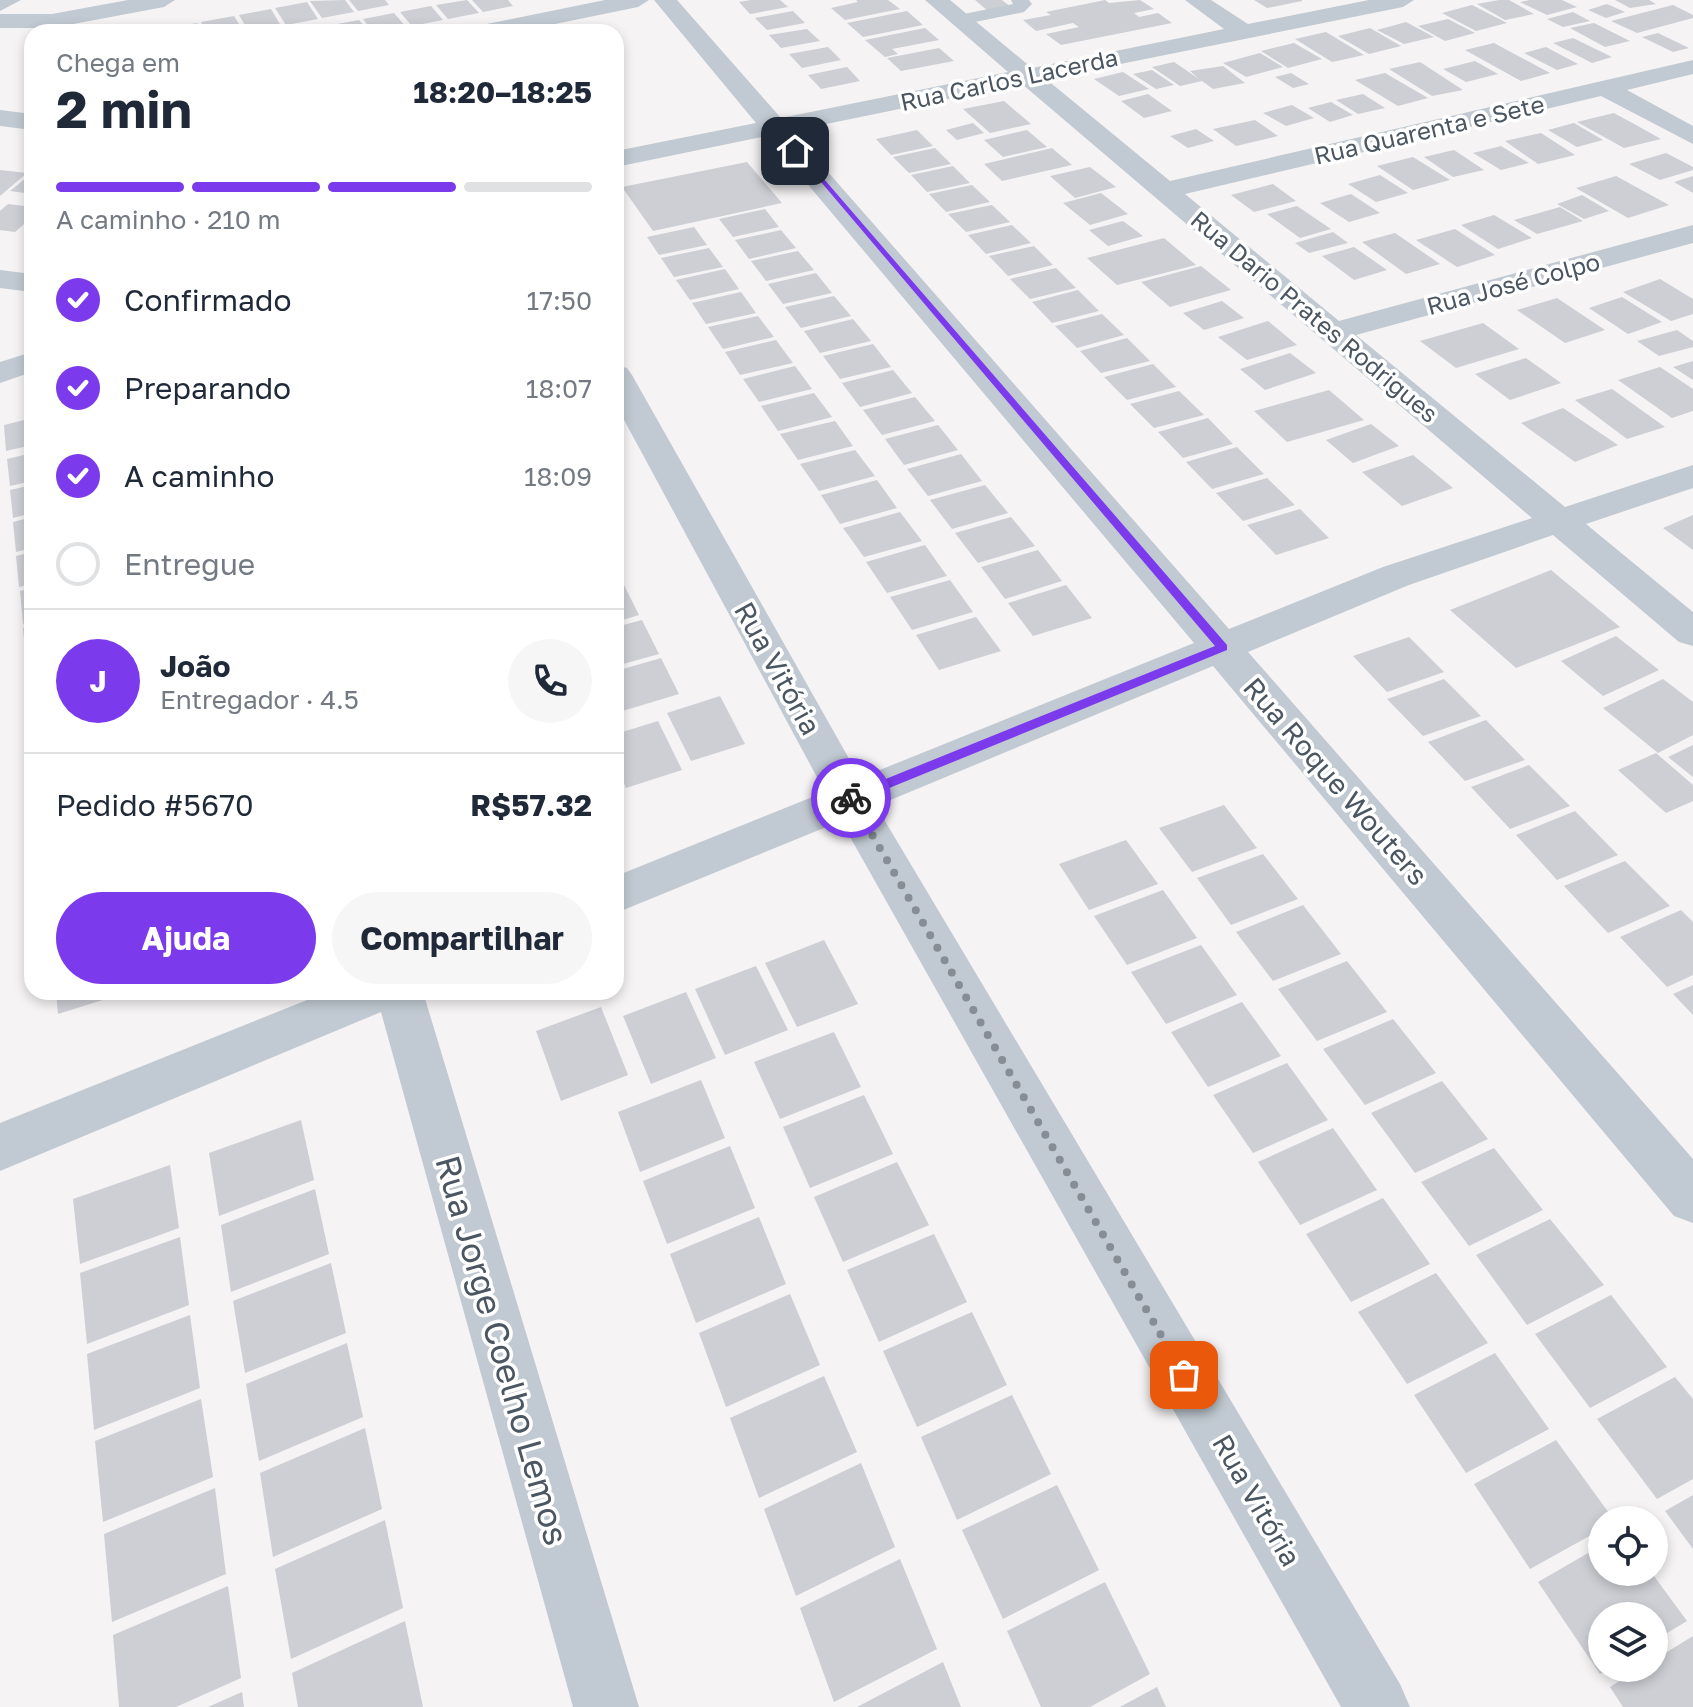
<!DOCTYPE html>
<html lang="pt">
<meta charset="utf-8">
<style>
:root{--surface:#fff;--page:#f6f6f7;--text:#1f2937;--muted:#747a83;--line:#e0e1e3;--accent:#7c3aed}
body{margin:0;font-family:"Golos Text",sans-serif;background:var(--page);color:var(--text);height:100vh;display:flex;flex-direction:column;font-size:30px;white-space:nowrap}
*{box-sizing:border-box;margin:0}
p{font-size:26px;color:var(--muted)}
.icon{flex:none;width:44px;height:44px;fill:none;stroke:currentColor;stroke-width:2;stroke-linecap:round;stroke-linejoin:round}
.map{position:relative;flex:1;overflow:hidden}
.drawer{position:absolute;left:24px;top:24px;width:600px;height:976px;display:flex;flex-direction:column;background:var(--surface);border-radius:24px;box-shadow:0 4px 12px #0003}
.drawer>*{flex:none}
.buttons{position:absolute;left:1588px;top:1506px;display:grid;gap:16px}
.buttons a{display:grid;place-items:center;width:80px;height:80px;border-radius:50%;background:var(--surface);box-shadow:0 4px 12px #0003;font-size:40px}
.pin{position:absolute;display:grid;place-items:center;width:68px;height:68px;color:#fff;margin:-34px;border-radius:16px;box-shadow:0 4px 12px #0006}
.courier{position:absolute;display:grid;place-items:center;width:80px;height:80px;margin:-40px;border:6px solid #7c3aed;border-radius:50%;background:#fff;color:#222;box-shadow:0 2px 10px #0007}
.head em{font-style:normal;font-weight:700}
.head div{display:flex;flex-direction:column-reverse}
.head{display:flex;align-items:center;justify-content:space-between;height:136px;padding:0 32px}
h1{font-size:52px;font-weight:700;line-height:60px}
.bar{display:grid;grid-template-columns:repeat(4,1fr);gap:12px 8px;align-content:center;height:96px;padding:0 32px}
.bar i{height:10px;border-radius:6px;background:var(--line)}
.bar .on{background:var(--accent)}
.bar p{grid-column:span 4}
.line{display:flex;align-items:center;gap:20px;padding:0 32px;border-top:2px solid var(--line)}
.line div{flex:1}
.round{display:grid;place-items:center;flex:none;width:84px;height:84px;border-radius:42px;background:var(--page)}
ol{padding:0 32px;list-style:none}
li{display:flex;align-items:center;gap:24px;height:88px}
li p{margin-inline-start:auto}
li .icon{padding:8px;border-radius:50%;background:var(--accent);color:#fff;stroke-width:4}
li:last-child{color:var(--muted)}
li i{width:44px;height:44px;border:4px solid var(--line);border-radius:50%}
.button{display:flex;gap:16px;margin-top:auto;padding:16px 32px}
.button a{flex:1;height:92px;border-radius:48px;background:var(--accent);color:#fff;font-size:32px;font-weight:700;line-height:92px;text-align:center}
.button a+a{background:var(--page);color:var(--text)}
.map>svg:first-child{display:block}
.building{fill:#cdcfd5}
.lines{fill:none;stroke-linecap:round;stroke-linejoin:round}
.service{fill:#c1cad2;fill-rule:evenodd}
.minor{fill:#c1cad2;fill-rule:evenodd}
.route{fill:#7c3aed}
.done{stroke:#868d94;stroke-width:8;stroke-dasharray:0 14.4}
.labels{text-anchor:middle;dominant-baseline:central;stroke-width:7;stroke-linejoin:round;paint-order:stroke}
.far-street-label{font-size:24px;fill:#4a5661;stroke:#fff}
.street-label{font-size:28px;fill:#4a5661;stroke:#fff}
.near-street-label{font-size:34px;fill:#4a5661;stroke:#fff}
</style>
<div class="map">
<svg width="1693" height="1707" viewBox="0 0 1693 1707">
<rect width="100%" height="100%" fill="#f5f3f3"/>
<g class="building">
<polygon points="345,0 354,12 322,18 310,1"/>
<polygon points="349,0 385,0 389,5 358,11"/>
<polygon points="467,0 479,13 448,19 436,5"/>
<polygon points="472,0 508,0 513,6 483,12"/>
<polygon points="751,0 780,0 788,7 750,14 739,2"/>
<polygon points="856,0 888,0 900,9 845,20 831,8 858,2"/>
<polygon points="975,0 1002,0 1011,7 988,11"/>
<polygon points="1105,0 1109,3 1140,0 1154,9 1134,13 1139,17 1158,13 1172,23 1061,45 1046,34 1079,27 1073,23 1036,31 1023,20 1051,15 1046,12"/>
<polygon points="1254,0 1302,0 1302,1 1267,8"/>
<polygon points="1499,0 1509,0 1534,14 1505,20 1477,4"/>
<polygon points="1530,0 1562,0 1577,7 1547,15 1520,2"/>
<polygon points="1615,0 1649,0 1656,4 1630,8"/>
<polygon points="307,2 318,19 286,25 275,8"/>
<polygon points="1607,4 1625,12 1606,18 1588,10"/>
<polygon points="1472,5 1507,23 1476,31 1442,13"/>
<polygon points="1673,5 1693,15 1693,18 1637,33 1611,21"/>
<polygon points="431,6 443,20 412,26 400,12"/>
<polygon points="271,9 281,26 249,32 239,15"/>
<polygon points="793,11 805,23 767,30 755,18"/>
<polygon points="907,11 923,25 863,37 847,23"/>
<polygon points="1573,12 1590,21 1563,27 1547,19"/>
<polygon points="394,13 406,27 373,32 363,19"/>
<polygon points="234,16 244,32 207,32 201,22"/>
<polygon points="1448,19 1475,33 1445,41 1418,26"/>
<polygon points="359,20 369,32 332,32 327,26"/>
<polygon points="1406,22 1434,37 1404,44 1377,30"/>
<polygon points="197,23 202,32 165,32 164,29"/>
<polygon points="1594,23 1630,41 1605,47 1570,28"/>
<polygon points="925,28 939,40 892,49 898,54 885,57 865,40"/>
<polygon points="1370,28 1401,46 1369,54 1338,36"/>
<polygon points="807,29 820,41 781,48 769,35"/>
<polygon points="1326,32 1364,55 1332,62 1295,39"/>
<polygon points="1658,33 1689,48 1673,52 1642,37"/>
<polygon points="1573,38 1612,57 1592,63 1553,43"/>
<polygon points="1294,43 1322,59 1288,68 1261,51"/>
<polygon points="1494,43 1550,73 1521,81 1465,50"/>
<polygon points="828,47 841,60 802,68 789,54"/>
<polygon points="1546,47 1578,64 1557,70 1524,53"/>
<polygon points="939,48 954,61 901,71 887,58"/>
<polygon points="1260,53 1283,67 1246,77 1223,63"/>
<polygon points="1475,61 1498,74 1466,82 1443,69"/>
<polygon points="1174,62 1199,79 1190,71 1223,66 1245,83 1213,89 1202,81 1180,86 1152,67"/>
<polygon points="1420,62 1463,90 1432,96 1389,69"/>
<polygon points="847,67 860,81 821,89 808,75"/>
<polygon points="1152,70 1174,85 1156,89 1133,74"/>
<polygon points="1123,72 1149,89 1119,96 1094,79"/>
<polygon points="1291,73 1309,84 1293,88 1275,77"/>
<polygon points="1385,73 1428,98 1398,106 1355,80"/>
<polygon points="1148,94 1172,111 1144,118 1121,101"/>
<polygon points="1363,94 1385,108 1358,114 1336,100"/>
<polygon points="1004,101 1031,124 990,133 963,109"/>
<polygon points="1331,102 1353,115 1330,122 1308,108"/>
<polygon points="1292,105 1314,118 1286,126 1263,113"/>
<polygon points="1614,113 1636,125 1661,139 1624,148 1577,122"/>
<polygon points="1255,120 1278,136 1236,146 1213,129"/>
<polygon points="973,123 984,133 957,140 946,130"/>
<polygon points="1574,123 1603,140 1577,147 1548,130"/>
<polygon points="1196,129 1214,141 1188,148 1170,136"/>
<polygon points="917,130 933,146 891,155 876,139"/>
<polygon points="1027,130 1047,147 1003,157 984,140"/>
<polygon points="1541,133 1575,155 1538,164 1505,141"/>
<polygon points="1501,146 1529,163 1501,170 1473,153"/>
<polygon points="935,148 951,164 909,173 893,157"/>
<polygon points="1052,148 1072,165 1002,181 984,164"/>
<polygon points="1454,150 1484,170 1453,177 1424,157"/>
<polygon points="1666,153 1693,167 1693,170 1660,180 1629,164"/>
<polygon points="1413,157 1450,180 1413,190 1377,166"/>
<polygon points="747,162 782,203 653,231 622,187"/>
<polygon points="953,166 970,183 927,192 911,175"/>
<polygon points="1090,167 1116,187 1075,198 1050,176"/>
<polygon points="0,170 27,173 0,196"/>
<polygon points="32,173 32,194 10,191"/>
<polygon points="1380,175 1408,193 1376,202 1348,184"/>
<polygon points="1616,176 1669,205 1628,218 1576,188"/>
<polygon points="1693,176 1693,193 1674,182"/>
<polygon points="1273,184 1296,201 1254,212 1231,195"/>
<polygon points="972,185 990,202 946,212 929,194"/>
<polygon points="1101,193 1128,214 1090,225 1063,203"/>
<polygon points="1351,194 1380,213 1349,222 1320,203"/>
<polygon points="1582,195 1609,211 1584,219 1557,204"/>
<polygon points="8,204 32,207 32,217 15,232 0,230 0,211"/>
<polygon points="992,205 1010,222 966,232 948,214"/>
<polygon points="1297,206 1331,229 1300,238 1267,214"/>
<polygon points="1560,207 1583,221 1537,234 1514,220"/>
<polygon points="765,209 779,227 733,237 719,219"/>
<polygon points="1494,215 1532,238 1498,249 1461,225"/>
<polygon points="1123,221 1143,236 1108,246 1089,230"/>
<polygon points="1012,225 1031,243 986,254 968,235"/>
<polygon points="694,227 707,245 659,255 647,237"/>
<polygon points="1455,229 1495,255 1457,267 1416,240"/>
<polygon points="781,230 796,248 749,259 735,240"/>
<polygon points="1333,232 1348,243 1309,253 1295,243"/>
<polygon points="1395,233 1440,264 1406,274 1362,242"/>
<polygon points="1164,238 1196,265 1117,285 1087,258"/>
<polygon points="1034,246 1053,265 1008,276 989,256"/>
<polygon points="1354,247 1387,270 1354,280 1322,256"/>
<polygon points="709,248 723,267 674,277 661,258"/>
<polygon points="798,251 814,270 766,281 751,261"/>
<polygon points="1201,266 1231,290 1170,307 1141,282"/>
<polygon points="1056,268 1076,288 1030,299 1010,279"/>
<polygon points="725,269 739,289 690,300 676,280"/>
<polygon points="816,273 832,293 783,304 768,284"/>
<polygon points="1660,279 1693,299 1693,314 1671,321 1623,292"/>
<polygon points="1078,290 1099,311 1052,323 1032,302"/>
<polygon points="741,292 756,313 706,324 692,303"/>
<polygon points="834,296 851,316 801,328 785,307"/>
<polygon points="1622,297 1662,322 1628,334 1589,308"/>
<polygon points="1557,298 1605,330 1565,343 1517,310"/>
<polygon points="1222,301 1244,318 1204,330 1183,313"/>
<polygon points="1102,314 1124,335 1077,348 1055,326"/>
<polygon points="758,316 774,337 723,349 708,327"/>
<polygon points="853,319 871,341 820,353 804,331"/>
<polygon points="1268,321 1297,345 1247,360 1218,337"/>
<polygon points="1483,323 1519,349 1456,368 1420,341"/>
<polygon points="1677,330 1693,341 1693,347 1659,356 1637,341"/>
<polygon points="1127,338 1150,361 1101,373 1080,351"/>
<polygon points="776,340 793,363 740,375 725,352"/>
<polygon points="873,344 891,367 840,379 823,356"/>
<polygon points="1290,353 1316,373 1265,390 1240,369"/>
<polygon points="1526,358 1561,383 1510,400 1475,374"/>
<polygon points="1693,361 1693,380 1673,367"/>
<polygon points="1153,364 1176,387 1127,400 1104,377"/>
<polygon points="795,366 812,389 759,402 743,379"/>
<polygon points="1660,367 1693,389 1693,411 1672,418 1618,380"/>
<polygon points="893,370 912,393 860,407 842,383"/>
<polygon points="1612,389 1665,427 1627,439 1575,400"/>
<polygon points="1329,390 1364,420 1287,442 1254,411"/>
<polygon points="1179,391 1204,415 1154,428 1130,404"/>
<polygon points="814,393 832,417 778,431 761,406"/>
<polygon points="915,397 935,421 882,435 863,410"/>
<polygon points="1563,408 1618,445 1575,462 1521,423"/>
<polygon points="32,418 32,445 6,451 4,425"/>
<polygon points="1208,418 1233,444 1183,458 1158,432"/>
<polygon points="835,421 853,446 798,460 780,434"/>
<polygon points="1371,424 1399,446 1353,463 1326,440"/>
<polygon points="938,425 958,450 904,465 885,439"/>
<polygon points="1237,447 1264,474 1212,489 1186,462"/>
<polygon points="855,450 875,476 819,491 800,464"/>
<polygon points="32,453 32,481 10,486 7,459"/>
<polygon points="961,454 982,481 928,496 907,469"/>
<polygon points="1413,455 1453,488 1402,506 1362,472"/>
<polygon points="1267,478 1295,505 1243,521 1216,493"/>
<polygon points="877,480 897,508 840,524 821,495"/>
<polygon points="32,485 32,513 13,518 10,490"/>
<polygon points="985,485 1008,513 952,529 930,500"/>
<polygon points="1300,509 1329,538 1276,555 1247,525"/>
<polygon points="900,512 922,541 864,557 843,528"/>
<polygon points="1693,515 1693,550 1663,528"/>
<polygon points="32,517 32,548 16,552 13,522"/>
<polygon points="1011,517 1035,546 978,563 955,533"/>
<polygon points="925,545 947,576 887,593 866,562"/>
<polygon points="1038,550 1062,581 1005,599 981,567"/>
<polygon points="32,552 32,584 19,587 16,556"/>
<polygon points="1551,570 1620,627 1516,668 1450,610"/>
<polygon points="950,580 973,612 912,630 890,597"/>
<polygon points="623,583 639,615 616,622 616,585"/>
<polygon points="1066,585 1092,618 1033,636 1008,603"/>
<polygon points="32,588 32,621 23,624 20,591"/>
<polygon points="976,617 1001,651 939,670 916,635"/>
<polygon points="642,620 659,654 616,666 616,627"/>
<polygon points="32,626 32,661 26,663 23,628"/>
<polygon points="1616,636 1659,670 1603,696 1561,661"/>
<polygon points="1409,637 1444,672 1387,692 1353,656"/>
<polygon points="661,658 679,694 616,713 616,671"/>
<polygon points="1444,679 1481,716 1423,736 1387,699"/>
<polygon points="1663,679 1693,702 1693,735 1658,753 1603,708"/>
<polygon points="720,696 745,744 691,761 667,713"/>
<polygon points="1486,720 1525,760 1465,781 1428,742"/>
<polygon points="658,721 682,770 626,788 616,765 616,734"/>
<polygon points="1693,745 1693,777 1668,757"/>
<polygon points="1656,753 1693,785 1693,801 1666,813 1618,770"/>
<polygon points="1529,765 1570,806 1510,829 1471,787"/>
<polygon points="1224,805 1257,848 1192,872 1159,828"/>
<polygon points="1575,811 1618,855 1557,880 1516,835"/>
<polygon points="1126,840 1158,884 1089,910 1059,864"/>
<polygon points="1263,854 1298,899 1231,925 1197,878"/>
<polygon points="1625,861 1670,906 1608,933 1564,886"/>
<polygon points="1163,890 1197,938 1127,965 1094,916"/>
<polygon points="1303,905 1341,954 1273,981 1236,932"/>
<polygon points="1681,910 1693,922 1693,975 1667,987 1620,937"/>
<polygon points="824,940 858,1004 797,1027 765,963"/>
<polygon points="1201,945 1237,995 1166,1024 1131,972"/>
<polygon points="1347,961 1387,1012 1317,1041 1278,989"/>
<polygon points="756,966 788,1030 725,1055 695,989"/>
<polygon points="1693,985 1693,1015 1673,994"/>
<polygon points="56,992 125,992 125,993 58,1014"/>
<polygon points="686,992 716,1058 651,1084 623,1016"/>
<polygon points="1242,1002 1281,1056 1208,1087 1171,1032"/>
<polygon points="601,1007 628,1075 561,1101 536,1031"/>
<polygon points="1393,1019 1436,1073 1365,1105 1323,1049"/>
<polygon points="834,1032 861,1087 780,1119 754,1062"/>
<polygon points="1287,1063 1328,1120 1253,1153 1213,1095"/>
<polygon points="701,1080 725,1138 640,1172 618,1112"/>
<polygon points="1442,1081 1488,1139 1415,1173 1371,1113"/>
<polygon points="864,1095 893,1154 810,1188 783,1127"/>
<polygon points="301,1120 314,1180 219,1216 209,1153"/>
<polygon points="1333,1128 1377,1190 1300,1225 1258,1162"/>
<polygon points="730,1146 755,1208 667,1244 643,1181"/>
<polygon points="1494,1148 1543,1210 1469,1246 1421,1182"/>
<polygon points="897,1162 929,1225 843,1262 814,1197"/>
<polygon points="170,1165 179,1228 80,1264 73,1199"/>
<polygon points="315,1189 329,1254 231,1292 221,1225"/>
<polygon points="1383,1198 1430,1264 1351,1302 1306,1234"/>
<polygon points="759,1217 786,1284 696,1323 670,1254"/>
<polygon points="1550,1219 1604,1285 1527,1325 1476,1255"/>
<polygon points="934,1234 967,1302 879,1342 847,1270"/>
<polygon points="180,1237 189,1305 87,1344 80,1273"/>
<polygon points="331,1263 346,1333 245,1373 233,1301"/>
<polygon points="1436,1273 1488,1343 1407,1384 1358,1312"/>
<polygon points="790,1294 820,1365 726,1407 699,1333"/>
<polygon points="1611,1295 1667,1367 1590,1408 1535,1334"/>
<polygon points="972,1312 1007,1385 917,1427 883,1351"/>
<polygon points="190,1315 200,1388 94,1430 87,1354"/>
<polygon points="347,1343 363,1417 259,1461 246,1384"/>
<polygon points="1495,1353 1549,1429 1466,1473 1414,1395"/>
<polygon points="824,1376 857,1452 759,1498 730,1418"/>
<polygon points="1675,1377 1693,1399 1693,1479 1657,1499 1597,1419"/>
<polygon points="1012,1395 1051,1474 957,1520 921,1437"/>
<polygon points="201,1399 213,1477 103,1522 95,1441"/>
<polygon points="365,1428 382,1509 273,1557 260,1473"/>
<polygon points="1556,1440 1614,1520 1602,1520 1602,1529 1530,1569 1474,1484"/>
<polygon points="861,1463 895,1547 796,1596 764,1509"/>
<polygon points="1057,1485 1099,1570 1003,1619 962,1530"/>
<polygon points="215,1488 226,1574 112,1622 104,1534"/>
<polygon points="1693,1495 1693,1549 1665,1511"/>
<polygon points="385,1520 403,1608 291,1659 275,1569"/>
<polygon points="1602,1545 1602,1572 1651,1572 1687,1621 1654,1641 1654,1616 1602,1616 1602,1668 1610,1668 1600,1674 1538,1582"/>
<polygon points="900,1559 937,1649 834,1702 800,1608"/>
<polygon points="1105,1582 1150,1674 1090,1707 1041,1707 1007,1631"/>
<polygon points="228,1586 241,1678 176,1707 119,1707 113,1635"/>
<polygon points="405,1621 423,1707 298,1707 292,1673"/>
<polygon points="1693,1636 1693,1707 1623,1707 1610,1687 1640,1668 1654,1668 1654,1660"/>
<polygon points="943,1662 961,1707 857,1707"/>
<polygon points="1157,1687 1166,1707 1120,1707"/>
<polygon points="242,1692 244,1707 208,1707"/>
</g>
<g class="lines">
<g class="service">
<polygon points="0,0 21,0 0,11"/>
<polygon points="1011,0 1029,0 1032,4 1024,12 960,25 952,20 954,16 1013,4"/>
</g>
<g class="minor">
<polygon points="128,0 175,0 164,7 52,28 0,28 0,14 52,14"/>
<polygon points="605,0 649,0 638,7 516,32 470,32 474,27 482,25"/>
<path d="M654,0H677L781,118L1008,72L925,0H950L1032,68L1224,29L1185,0H1211L1248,24L1369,0H1414L1403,7L1046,79L1170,181L1693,60V74L1627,90L1693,126V144L1601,96L1185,194L1339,321L1693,225V243L1356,335L1565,507L1693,465V488L1586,524L1693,612V646L1679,642L1553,535L1409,585L1248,652L1693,1159V1223L1674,1216L1213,666L876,806L1400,1684L1410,1707H1341L841,821L616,913V876L825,792L616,405V365L627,368L632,375L860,778L1194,643L767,136L616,167V151L756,123ZM1022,84L1532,518L1383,567L1229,629L792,131Z"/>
<polygon points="0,110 32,114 32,130 0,126"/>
<polygon points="0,270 32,274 32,292 0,288"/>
<polygon points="32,352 32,372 0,383 0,362"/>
<polygon points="327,992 423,992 639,1707 573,1707 381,1012 0,1171 0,1123"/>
</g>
</g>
<polygon class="route" points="793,149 798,149 1227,645 1227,650 855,802 846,802 846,795 1215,646"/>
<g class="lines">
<polyline class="done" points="851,798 1184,1375"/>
</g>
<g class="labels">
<g class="far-street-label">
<text transform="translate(1009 79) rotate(-12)">Rua Carlos Lacerda</text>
<text transform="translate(1429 129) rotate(-13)">Rua Quarenta e Sete</text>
<text transform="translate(1513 283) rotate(-15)">Rua José Colpo</text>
<text transform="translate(1315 316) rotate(40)">Rua Dario Prates Rodrigues</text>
</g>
<g class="street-label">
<text transform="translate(778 668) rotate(61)">Rua Vitória</text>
<text transform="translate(1336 781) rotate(49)">Rua Roque Wouters</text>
<text transform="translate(1257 1500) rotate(60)">Rua Vitória</text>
</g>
<g class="near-street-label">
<text transform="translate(503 1350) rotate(74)">Rua Jorge Coelho Lemos</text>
</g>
</g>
</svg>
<div class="buttons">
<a><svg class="icon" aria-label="locate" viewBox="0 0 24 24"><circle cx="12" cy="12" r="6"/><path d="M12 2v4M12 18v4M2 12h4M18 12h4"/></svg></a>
<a><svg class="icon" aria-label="layers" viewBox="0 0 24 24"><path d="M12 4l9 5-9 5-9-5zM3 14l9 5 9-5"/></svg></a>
</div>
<div class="pin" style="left:1184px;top:1375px;background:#ea580c"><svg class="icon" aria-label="bag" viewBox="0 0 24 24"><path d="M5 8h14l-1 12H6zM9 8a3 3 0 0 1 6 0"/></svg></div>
<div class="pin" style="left:795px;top:151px;background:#1f2937"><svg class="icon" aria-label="home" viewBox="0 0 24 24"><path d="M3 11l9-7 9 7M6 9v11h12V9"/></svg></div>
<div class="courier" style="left:851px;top:798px"><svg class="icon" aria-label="bike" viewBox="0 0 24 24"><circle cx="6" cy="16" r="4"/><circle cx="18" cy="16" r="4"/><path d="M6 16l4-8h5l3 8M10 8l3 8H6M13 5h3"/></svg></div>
<section class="drawer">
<div class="head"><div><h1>2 min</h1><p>Chega em</p></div><em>18:20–18:25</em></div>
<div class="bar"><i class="on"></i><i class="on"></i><i class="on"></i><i></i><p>A caminho · 210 m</p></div>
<ol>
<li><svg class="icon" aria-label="check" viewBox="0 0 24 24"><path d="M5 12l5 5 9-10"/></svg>Confirmado<p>17:50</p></li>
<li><svg class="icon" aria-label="check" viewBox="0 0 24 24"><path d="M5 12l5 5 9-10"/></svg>Preparando<p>18:07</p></li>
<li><svg class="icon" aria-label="check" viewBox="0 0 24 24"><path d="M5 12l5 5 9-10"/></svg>A caminho<p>18:09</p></li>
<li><i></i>Entregue</li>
</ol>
<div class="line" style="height:144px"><b class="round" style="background:var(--accent);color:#fff">J</b><div><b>João</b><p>Entregador · 4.5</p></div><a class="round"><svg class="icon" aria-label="phone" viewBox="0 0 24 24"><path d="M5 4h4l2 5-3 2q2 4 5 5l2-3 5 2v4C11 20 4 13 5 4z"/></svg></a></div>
<div class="line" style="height:104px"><div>Pedido #5670</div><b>R$57.32</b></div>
<div class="button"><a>Ajuda</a><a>Compartilhar</a></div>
</section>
</div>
